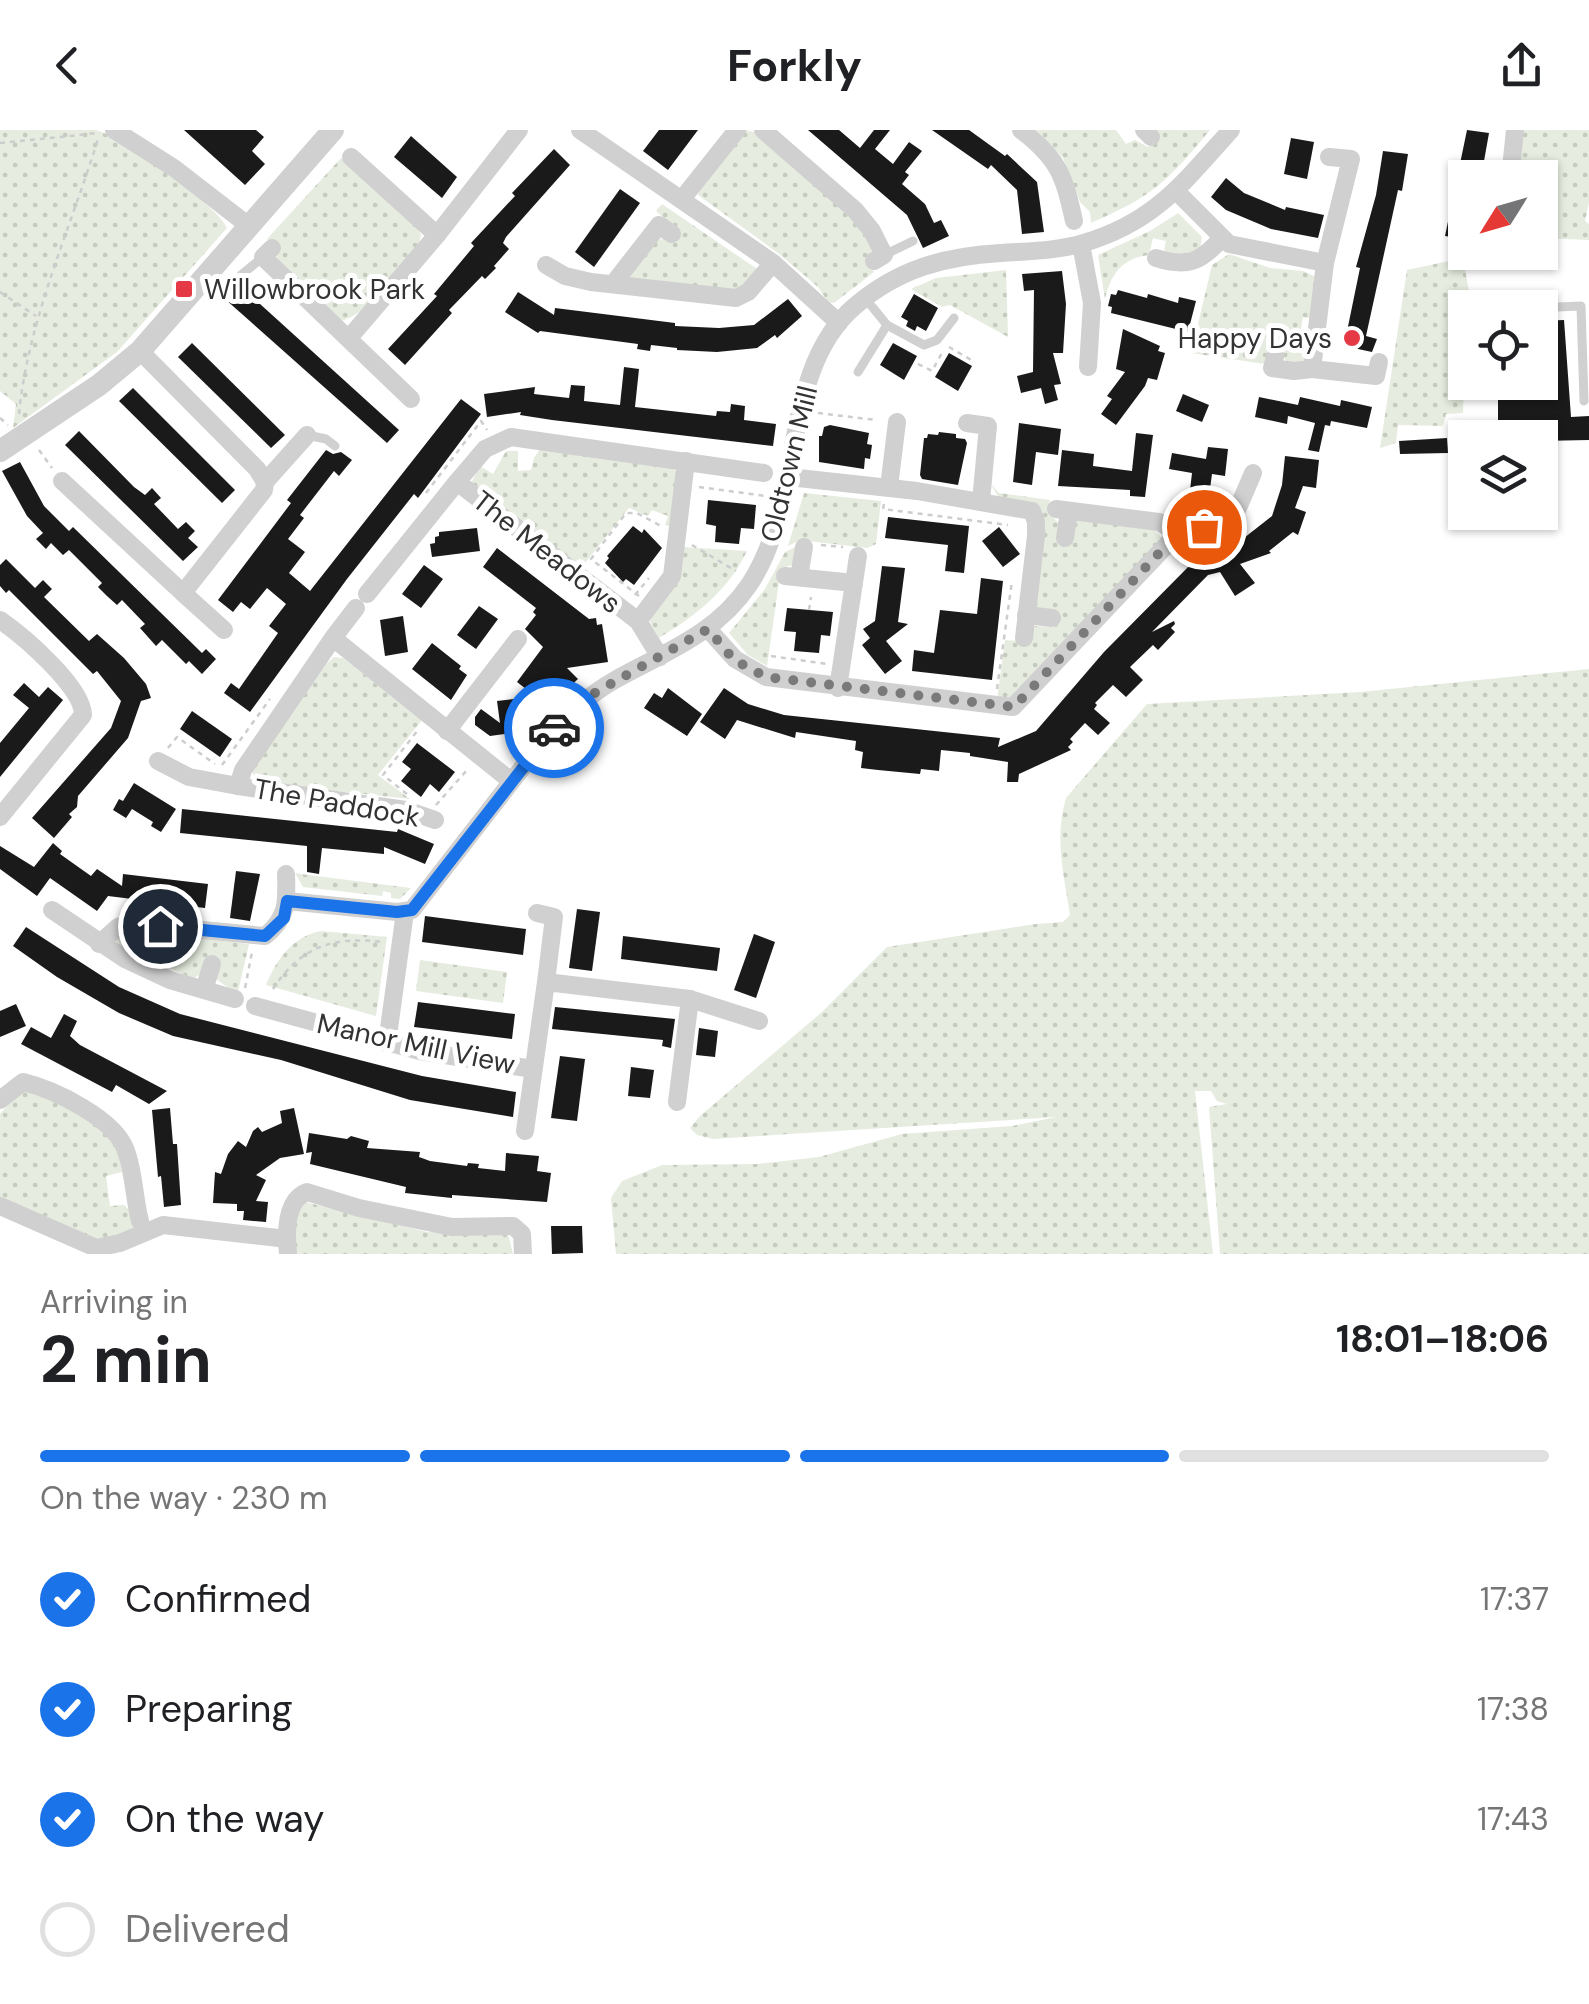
<!DOCTYPE html>
<meta charset="utf-8">
<style>
:root{--surface:#fff;--page:#f6f6f6;--text:#202124;--muted:#757577;--line:#e0e0e0;--accent:#1a73e8}
body{margin:0;font-family:"DM Sans",sans-serif;background:var(--page);color:var(--text);height:100vh;display:flex;flex-direction:column;font-size:38px;white-space:nowrap}
*{box-sizing:border-box;margin:0}
p{font-size:32px;color:var(--muted)}
.icon{flex:none;width:55px;height:55px;fill:none;stroke:currentColor;stroke-width:2;stroke-linecap:round;stroke-linejoin:round}
.map{position:relative;height:1124px;overflow:hidden}
.details{display:flex;flex-direction:column;background:var(--surface);flex:1}
.details>*{flex:none}
.needle{width:65px;rotate:233deg}
.controls{position:absolute;left:1448px;top:30px;display:grid;gap:20px}
.controls a{display:grid;place-items:center;width:110px;height:110px;border-radius:0px;background:var(--surface);box-shadow:0 2px 8px #0004;font-size:50px}
.pin{position:absolute;display:grid;place-items:center;width:85px;height:85px;color:#fff;margin:-42px;border:5px solid #fff;border-radius:50%;box-shadow:0 2px 10px #0007}
.courier{position:absolute;display:grid;place-items:center;width:100px;height:100px;margin:-50px;border:8px solid #1a73e8;border-radius:50%;background:#fff;color:#222;box-shadow:0 2px 12px #0007}
.headline em{font-style:normal;font-weight:700}
.headline div{display:flex;flex-direction:column-reverse}
.headline{display:flex;align-items:center;justify-content:space-between;height:170px;padding:0 40px}
h1{font-size:65px;font-weight:700;line-height:75px}
.bar{display:grid;grid-template-columns:repeat(4,1fr);gap:15px 10px;align-content:center;height:120px;padding:0 40px}
.bar i{height:12px;border-radius:8px;background:var(--line)}
.bar .active{background:var(--accent)}
.bar p{grid-column:span 4}
ol{padding:0 40px;list-style:none}
li{display:flex;align-items:center;gap:30px;height:110px}
li p{margin-inline-start:auto}
li .icon{padding:10px;border-radius:50%;background:var(--accent);color:#fff;stroke-width:4}
li:last-child{color:var(--muted)}
li i{width:55px;height:55px;border:5px solid var(--line);border-radius:50%}
header{display:flex;justify-content:space-between;align-items:center;height:130px;padding:0 40px;background:var(--surface);font-size:45px;font-weight:700}
.map>svg:first-child{display:block}
.green{fill:url(#green-dots)}
.building{fill:#1a1a1a}
.lines{fill:none;stroke-linecap:round;stroke-linejoin:round}
.path{stroke:#cdcdcd;stroke-width:2.5;stroke-dasharray:5 5;stroke-linecap:butt}
.service{stroke:#d0d0d0;stroke-width:9}
.minor{stroke:#d0d0d0;stroke-width:18}
.tertiary{stroke:#d0d0d0;stroke-width:22}
.done{stroke:#7a7a7a;stroke-width:10;stroke-dasharray:0 18}
.route{stroke:#1a73e8;stroke-width:12}
.poi-dot{fill:#e63946;stroke:#fff;stroke-width:4}
.labels{text-anchor:middle;dominant-baseline:central;stroke-width:10;stroke-linejoin:round;paint-order:stroke}
.poi-label{font-size:28px;fill:#333;stroke:#fff;text-anchor:start}
.street-label{font-size:28px;fill:#333;stroke:#fff}
</style>
<header><svg class="icon" aria-label="back" viewBox="0 0 24 24"><path d="M15 5l-7 7 7 7"/></svg>Forkly<svg class="icon" aria-label="share" viewBox="0 0 24 24"><path d="M12 15V3M7 8l5-5 5 5M5 13v7h14v-7"/></svg></header>
<div class="map">
<svg width="1589" height="1124" viewBox="0 0 1589 1124">
<defs>
<pattern id="green-dots" width="8" height="8" patternUnits="userSpaceOnUse" patternTransform="scale(2.5)"><rect width="8" height="8" fill="#e6ecdf"/><path d="M2 2h.1M6 6h.1" fill="none" stroke="#c6cbc0" stroke-width="1.8" stroke-linecap="round"/></pattern>
</defs>
<rect width="100%" height="100%" fill="#fff"/>
<g class="green">
<path d="M0,0C31,0 65,0 95,0C119,4 219,77 227,98L117,222L13,298L16,274L0,261Z"/>
<polygon points="746,0 757,3 846,80 874,118 866,129 874,142 834,173 828,172 818,157 778,123 698,65 700,58"/>
<path d="M1036,0H1116L1126,14L1135,10L1148,17L1157,9L1152,0H1210C1167,52 1153,66 1091,93L1090,82L1080,72L1063,28Z"/>
<polygon points="1521,0 1589,0 1589,72 1585,91 1589,94 1589,110 1540,108 1540,48 1515,48"/>
<path d="M341,28L416,95L421,105L419,115C401,136 367,187 340,191L277,128L278,119L267,109Z"/>
<polygon points="662,74 757,139 751,152 731,162 632,151 629,147 653,113 663,108 670,112 678,101 656,81"/>
<path d="M1178,83L1202,107L1200,119L1182,128L1164,121L1166,111L1153,108L1149,125C1122,128 1111,144 1105,169L1098,125L1150,101Z"/>
<polygon points="1229,124 1270,138 1303,141 1314,146 1318,159 1313,189 1303,187 1298,214 1308,217 1304,233 1289,235 1280,222 1269,221 1265,234 1191,223 1212,135"/>
<polygon points="1463,128 1470,167 1452,165 1449,180 1461,192 1465,219 1463,283 1446,284 1443,296 1398,295 1396,313 1380,318 1407,140"/>
<polygon points="1006,140 1008,207 950,175 942,177 911,159 936,148"/>
<polygon points="540,319 673,338 677,343 672,397 665,395 668,386 652,380 648,386 629,378 581,438 471,353 480,336 493,344 506,321 518,321 518,341 531,340 534,328"/>
<polygon points="990,353 999,363 1050,370 1048,383 1059,393 1057,410 1073,412 1076,387 1154,400 1162,408 1014,568 997,570 1005,510 1031,512 1035,496 1055,497 1057,483 1040,480 1036,476 1041,384 999,368"/>
<polygon points="804,363 881,371 876,414 867,418 800,410 788,416"/>
<polygon points="800,415 793,435 781,438 767,536 748,525 729,503 765,459 785,422"/>
<path d="M683,417L747,421C728,461 695,486 659,508L650,492L651,486L677,454Z"/>
<polygon points="334,527 343,528 422,590 378,645 410,669 262,653 254,648 252,640 326,534"/>
<path d="M1589,539V1124H1220L1209,977L1227,974L1217,971L1211,961H1195L1213,1124H616L611,1068L622,1051L662,1035L757,1034L819,1027L902,1004L1012,996L1056,987L713,1009L697,1005L690,998L700,986L822,882L887,817L1036,794L1063,792L1070,785C1064,745 1054,708 1066,668L1147,574L1360,562Z"/>
<polygon points="295,743 308,745 411,758 400,769 391,768 391,763 383,761 382,766 303,757"/>
<path d="M125,799L249,814L238,862C223,857 217,847 204,842L194,848L187,846L123,818L114,809Z"/>
<path d="M321,801L387,807L376,886L266,855C276,830 293,806 321,801Z"/>
<polygon points="420,830 507,842 503,873 416,861"/>
<path d="M30,960C52,965 99,992 112,1011C119,1019 120,1031 122,1042L106,1046L110,1076L124,1075L133,1083L138,1098L100,1112L0,1069V984L16,965Z"/>
<polygon points="305,1072 427,1102 504,1103 509,1107 513,1124 293,1124 295,1088"/>
</g>
<g class="building">
<polygon points="184,0 256,0 264,7 252,21 265,34 245,55"/>
<polygon points="659,0 698,0 668,40 643,21"/>
<polygon points="808,0 839,0 860,18 874,0 890,0 875,19 893,34 909,12 922,21 905,42 909,45 902,54 925,74 934,93 941,90 949,106 923,118 907,85"/>
<polygon points="932,0 969,0 1005,26 1007,24 1037,52 1044,102 1022,104 1017,60 991,35 988,39"/>
<polygon points="1467,0 1489,3 1481,48 1465,48 1465,109 1445,106"/>
<polygon points="411,6 457,47 442,68 394,27"/>
<polygon points="1291,8 1314,12 1307,49 1284,44"/>
<polygon points="554,19 570,35 506,107 503,113 509,119 494,136 496,138 485,149 482,146 449,180 452,183 405,235 388,219 437,166 434,164 474,116 471,113 515,66 512,63"/>
<polygon points="1383,21 1408,24 1402,61 1398,60 1366,206 1377,209 1372,222 1344,216 1360,138 1356,137 1376,65"/>
<polygon points="1226,48 1244,63 1285,80 1286,77 1324,85 1318,108 1271,99 1226,80 1211,67"/>
<polygon points="620,59 640,73 594,137 575,122"/>
<polygon points="1062,141 1066,174 1063,223 1053,223 1061,254 1054,255 1058,270 1045,274 1041,258 1021,263 1017,246 1033,242 1034,160 1024,161 1022,144"/>
<polygon points="238,154 399,300 387,313 225,169"/>
<polygon points="1118,160 1147,168 1148,164 1178,173 1179,167 1196,171 1188,202 1111,183 1112,177 1108,176 1111,164 1116,165"/>
<polygon points="518,162 554,185 555,178 675,193 675,196 719,198 754,195 788,169 802,186 777,208 775,205 757,218 717,222 677,220 677,218 651,215 650,221 637,219 638,214 540,201 538,203 505,182"/>
<polygon points="914,164 938,178 926,201 917,196 915,201 906,196 908,191 901,187"/>
<polygon points="1564,190 1571,287 1589,286 1589,310 1540,311 1540,308 1498,308 1498,252 1540,252 1540,191"/>
<polygon points="1123,199 1160,216 1158,221 1165,223 1157,250 1148,248 1145,256 1116,295 1101,284 1112,269 1107,266 1125,242 1116,239"/>
<polygon points="192,213 285,305 271,318 178,227"/>
<polygon points="893,213 917,226 904,250 880,235"/>
<polygon points="949,223 972,236 958,261 935,247"/>
<polygon points="624,237 639,239 635,277 716,286 717,281 730,282 731,274 745,276 744,290 776,294 773,316 552,290 520,285 521,282 487,287 484,264 535,257 534,264 569,268 571,255 585,256 584,271 620,275"/>
<polygon points="133,258 235,360 222,373 119,271"/>
<polygon points="1183,264 1209,275 1202,292 1176,281"/>
<polygon points="1259,267 1298,275 1300,267 1340,276 1341,270 1372,277 1367,298 1331,291 1330,296 1325,295 1319,322 1308,320 1315,293 1288,286 1287,294 1255,287"/>
<polygon points="461,269 481,284 418,368 414,364 347,449 250,582 224,563 231,553 239,559 278,503 269,496 286,474 267,458 250,479 241,472 233,482 218,470 291,373 287,370 326,320 333,324 341,322 352,330 339,346 334,341 300,385 304,388 288,409 305,422 289,443 310,461"/>
<polygon points="1019,293 1061,299 1058,325 1036,322 1032,355 1013,352"/>
<polygon points="830,295 869,303 867,314 872,315 870,329 865,328 864,339 819,332 819,306 822,306 824,297"/>
<polygon points="79,301 134,357 145,365 152,358 161,368 154,374 178,399 186,392 195,401 188,408 198,417 183,431 65,315"/>
<polygon points="939,302 956,304 956,308 965,309 967,313 958,355 922,349 920,345 924,308 927,308 928,304 938,305"/>
<polygon points="1136,303 1153,305 1145,367 1130,366 1130,360 1058,356 1062,320 1094,324 1093,336 1132,341"/>
<polygon points="1447,308 1448,323 1400,324 1399,311"/>
<polygon points="1208,317 1228,319 1225,346 1212,344 1207,381 1188,378 1192,343 1169,339 1172,323 1206,329"/>
<polygon points="1285,326 1319,330 1316,358 1303,356 1295,378 1306,382 1298,405 1293,402 1269,421 1271,423 1240,434 1255,453 1235,466 1220,442 1208,445 1152,502 1174,491 1175,494 1171,498 1175,502 1158,520 1153,515 1130,537 1143,550 1126,567 1113,555 1095,573 1097,575 1094,579 1110,593 1098,605 1085,593 1070,609 1073,612 1068,617 1071,620 1019,644 1018,652 1007,652 1008,632 970,626 970,623 941,620 939,641 921,639 920,644 878,640 861,638 863,622 855,620 856,611 796,602 795,608 737,590 725,609 700,592 724,558 748,574 784,585 1000,608 998,617 1036,601 1104,522 1196,429 1235,415 1272,386 1282,355"/>
<polygon points="20,332 44,376 69,401 73,397 202,523 206,519 216,529 202,544 189,531 186,534 162,510 156,516 140,498 145,494 122,470 117,475 107,466 98,457 102,453 69,420 63,425 51,413 46,419 36,409 43,403 27,386 2,341"/>
<polygon points="708,370 756,375 754,399 741,398 739,414 715,412 716,396 706,394"/>
<polygon points="888,387 969,396 964,443 945,441 948,415 885,408"/>
<polygon points="633,396 642,403 644,399 662,418 634,455 626,449 623,452 605,433 609,428 607,426"/>
<polygon points="999,397 1020,424 1003,437 982,411"/>
<polygon points="477,398 480,421 432,427 430,414 435,413 435,407 439,406 439,402"/>
<polygon points="497,418 589,489 596,488 597,495 602,494 608,532 567,538 578,549 565,561 547,550 535,566 517,552 543,517 525,499 536,485 533,482 536,478 483,437"/>
<polygon points="6,429 35,458 43,450 52,459 44,467 89,511 97,504 124,528 146,554 151,568 141,571 128,608 78,666 77,677 69,684 72,687 54,708 32,688 111,598 121,571 97,541 93,544 9,460 6,463 0,456 0,435"/>
<polygon points="424,435 443,449 421,478 402,464"/>
<polygon points="882,436 905,438 898,492 908,494 886,511 902,531 885,544 862,515 870,508 863,499 875,491"/>
<polygon points="981,448 1003,451 992,550 912,541 914,520 934,523 940,480 977,484"/>
<polygon points="479,476 498,489 476,519 457,505"/>
<polygon points="787,478 833,482 830,506 821,505 819,523 794,521 796,502 784,501"/>
<polygon points="403,486 408,522 385,526 380,490"/>
<polygon points="432,513 461,536 459,539 467,545 451,570 412,539"/>
<polygon points="24,553 39,567 48,557 63,570 0,647 0,613 29,578 13,565"/>
<polygon points="668,558 702,584 687,606 644,578 654,563 662,568"/>
<polygon points="521,568 526,601 490,606 475,595 475,587 481,579 500,593 497,571"/>
<polygon points="192,581 232,609 220,627 180,599"/>
<polygon points="417,613 455,642 439,662 430,654 421,667 401,651 411,639 402,632"/>
<polygon points="134,653 176,679 161,702 151,696 153,692 132,679 126,688 113,680 119,669 123,671"/>
<polygon points="182,679 397,702 398,699 434,714 425,734 384,717 384,724 322,718 319,744 307,742 307,716 180,703"/>
<polygon points="53,713 62,721 60,724 91,746 97,739 122,756 123,744 208,754 205,778 108,766 97,781 50,748 37,766 0,739 0,716 34,737"/>
<polygon points="236,741 260,744 250,791 230,788"/>
<polygon points="577,779 600,782 592,841 569,838"/>
<polygon points="425,786 526,799 523,825 422,812"/>
<polygon points="26,797 119,857 180,884 422,946 516,962 513,987 410,970 281,930 173,906 119,883 57,847 13,816"/>
<polygon points="754,804 775,812 756,868 734,860"/>
<polygon points="623,806 720,818 717,841 621,829"/>
<polygon points="418,872 515,884 512,909 414,897"/>
<polygon points="16,874 26,896 0,907 0,881"/>
<polygon points="555,877 675,889 671,918 662,916 663,910 552,899"/>
<polygon points="64,884 77,891 70,906 80,915 167,961 149,974 116,955 112,962 21,914 31,897 51,908"/>
<polygon points="699,898 718,901 715,927 696,925"/>
<polygon points="560,926 585,929 577,991 551,988"/>
<polygon points="631,937 654,940 650,968 628,966"/>
<polygon points="170,978 173,1014 177,1014 181,1075 164,1077 161,1046 158,1047 152,980"/>
<polygon points="294,978 304,1024 280,1028 256,1045 266,1050 256,1071 268,1072 266,1092 243,1090 244,1081 237,1081 237,1074 213,1073 215,1042 221,1044 228,1024 238,1011 246,1017 253,1001 258,997 262,1002 282,993 280,981"/>
<polygon points="309,1003 347,1009 351,1006 369,1011 367,1018 420,1022 419,1027 430,1031 467,1036 468,1033 479,1034 478,1038 505,1041 506,1023 539,1026 537,1041 551,1043 547,1072 452,1065 452,1068 405,1063 406,1057 310,1034 312,1022 306,1023"/>
<polygon points="551,1096 582,1096 583,1123 552,1124"/>
</g>
<g class="lines">
<g class="path">
<polyline points="0,13 98,3"/>
<polyline points="0,162 36,186"/>
<polyline points="949,217 973,231"/>
<polyline points="918,234 932,241 943,221"/>
<polyline points="818,283 876,290"/>
<path d="M19,284C28,190 70,100 98,9"/>
<polyline points="0,288 8,295"/>
<polyline points="39,320 52,338"/>
<polyline points="699,357 766,366"/>
<polyline points="426,363 481,291 487,300"/>
<polyline points="884,374 883,379 1008,395"/>
<polyline points="692,415 736,441"/>
<polyline points="821,415 843,417"/>
<polyline points="635,465 649,448"/>
<polyline points="639,466 591,429 626,383 637,383 661,396"/>
<polyline points="809,480 811,467"/>
<polyline points="771,526 827,534"/>
<polyline points="997,559 1012,451"/>
<polyline points="168,618 177,607 215,634"/>
<polyline points="222,635 270,569"/>
<polyline points="407,664 383,645 418,600"/>
<polyline points="436,675 467,640"/>
<polyline points="245,858 252,822"/>
<path d="M273,859C301,816 333,806 383,812"/>
</g>
<g class="service">
<polyline points="884,125 913,111"/>
<polyline points="241,145 262,128"/>
<polyline points="865,168 887,195 924,215 937,210 954,188"/>
<polyline points="1533,178 1581,176 1584,271"/>
<polyline points="858,242 887,195"/>
<polyline points="307,305 326,309 335,316"/>
</g>
<g class="minor">
<polyline points="114,0 174,38 249,96"/>
<polyline points="580,0 773,133 839,193"/>
<polyline points="763,0 855,80 872,101 884,125 874,131"/>
<path d="M1021,0C1059,29 1064,46 1074,91"/>
<polyline points="1144,0 1151,7"/>
<polyline points="351,27 437,105"/>
<polyline points="1510,48 1515,0"/>
<polyline points="1177,62 1229,114 1325,133 1312,239 1294,241 1272,238 1275,227"/>
<polyline points="682,69 737,0"/>
<polyline points="1081,114 1092,173 1088,237"/>
<polyline points="272,118 263,127 411,269"/>
<path d="M1156,128C1187,138 1201,132 1222,108"/>
<polyline points="1325,133 1351,29 1329,27"/>
<polyline points="546,135 565,146 591,152 736,168 748,162 773,133"/>
<polyline points="613,154 659,95 672,104"/>
<polyline points="349,208 437,105 519,0"/>
<polyline points="140,221 257,339 265,352 264,360 183,463 224,500"/>
<polyline points="1312,239 1376,246 1379,232"/>
<polyline points="967,293 988,296 981,371"/>
<polyline points="789,347 917,361 1032,381 1036,392 1036,406 1024,508"/>
<polyline points="62,351 183,463"/>
<polyline points="265,352 307,305"/>
<polyline points="457,352 485,319 511,307 764,343"/>
<polyline points="889,357 897,292"/>
<polyline points="1056,379 1159,392 1178,403"/>
<polyline points="1065,408 1069,381"/>
<polyline points="785,446 854,453"/>
<polyline points="799,447 804,417"/>
<polyline points="367,464 457,352 638,491 660,527"/>
<polyline points="356,478 333,508 511,651"/>
<polyline points="1026,485 1052,488"/>
<path d="M0,490C23,506 83,557 83,585L0,687"/>
<polyline points="638,491 672,446 686,331"/>
<polyline points="708,499 735,529 766,547 1013,577 1178,403 1217,393 1238,378 1253,343"/>
<polyline points="333,508 243,640 238,656 406,680 435,690"/>
<polyline points="838,558 858,426"/>
<polyline points="447,601 518,509"/>
<polyline points="158,631 189,647 238,656"/>
<path d="M287,771L397,782L412,780L550,602C570,582 590,564 615,550C665,522 715,505 749,455C805,372 779,240 855,176C898,139 945,126 1001,123C1028,121 1057,121 1084,113C1155,92 1184,52 1231,0"/>
<polyline points="52,780 125,829 170,850 235,869"/>
<polyline points="537,783 554,787 546,852"/>
<path d="M99,814L118,797L129,793L265,806C288,788 287,771 286,744"/>
<polyline points="204,860 212,834"/>
<polyline points="255,876 420,921 533,939"/>
<polyline points="387,913 405,782"/>
<path d="M0,970L23,952C53,959 116,989 126,1021C134,1042 134,1068 140,1091"/>
<polyline points="677,972 690,869"/>
<polyline points="525,1001 546,852 690,869 759,891"/>
<polyline points="0,1076 96,1118 120,1113 163,1095 287,1109"/>
<path d="M288,1124C286,1104 285,1070 307,1062L359,1078L452,1097L513,1096L522,1104L523,1124"/>
</g>
<polyline class="tertiary" points="0,321 99,255 140,221 333,0"/>
</g>
<g class="lines">
<polyline class="done" points="554,598 593,564 708,499 734,530 766,547 1014,577 1178,403 1204,397"/>
<polyline class="route" points="160,796 265,806 284,788 287,771 397,782 412,780 554,598"/>
</g>
<g class="poi-dot">
<rect x="174" y="149" width="20" height="20" rx="5"/>
<circle cx="1352" cy="208" r="10"/>
</g>
<g class="labels">
<g class="poi-label">
<text x="204" y="159">Willowbrook Park</text>
<text x="1332" y="208" text-anchor="end">Happy Days</text>
</g>
<g class="street-label">
<text transform="translate(789 334) rotate(-76)">Oldtown Mill</text>
<text transform="translate(547 422) rotate(38)">The Meadows</text>
<text transform="translate(337 673) rotate(10)">The Paddock</text>
<text transform="translate(416 914) rotate(12)">Manor Mill View</text>
</g>
</g>
</svg>
<div class="controls">
<a><svg class="needle" viewBox="-14 -14 28 28"><path d="M0-13l5 13h-10z" fill="#e53935"/><path d="M0 13l5-13h-10z" fill="#757577"/></svg></a>
<a><svg class="icon" aria-label="locate" viewBox="0 0 24 24"><circle cx="12" cy="12" r="6"/><path d="M12 2v4M12 18v4M2 12h4M18 12h4"/></svg></a>
<a><svg class="icon" aria-label="layers" viewBox="0 0 24 24"><path d="M12 4l9 5-9 5-9-5zM3 14l9 5 9-5"/></svg></a>
</div>
<div class="pin" style="left:1204px;top:397px;background:#ea580c"><svg class="icon" aria-label="bag" viewBox="0 0 24 24"><path d="M5 8h14l-1 12H6zM9 8a3 3 0 0 1 6 0"/></svg></div>
<div class="pin" style="left:160px;top:796px;background:#1f2937"><svg class="icon" aria-label="home" viewBox="0 0 24 24"><path d="M3 11l9-7 9 7M6 9v11h12V9"/></svg></div>
<div class="courier" style="left:554px;top:598px"><svg class="icon" aria-label="car" viewBox="0 0 24 24"><path d="M5 17H2v-5l4-1 3-4h7l3 4 3 1v5h-3M9 17h6M6 11h13"/><circle cx="7" cy="17" r="2"/><circle cx="17" cy="17" r="2"/></svg></div>
</div>
<section class="details">
<div class="headline"><div><h1>2 min</h1><p>Arriving in</p></div><em>18:01–18:06</em></div>
<div class="bar"><i class="active"></i><i class="active"></i><i class="active"></i><i></i><p>On the way · 230 m</p></div>
<ol>
<li><svg class="icon" aria-label="check" viewBox="0 0 24 24"><path d="M5 12l5 5 9-10"/></svg>Confirmed<p>17:37</p></li>
<li><svg class="icon" aria-label="check" viewBox="0 0 24 24"><path d="M5 12l5 5 9-10"/></svg>Preparing<p>17:38</p></li>
<li><svg class="icon" aria-label="check" viewBox="0 0 24 24"><path d="M5 12l5 5 9-10"/></svg>On the way<p>17:43</p></li>
<li><i></i>Delivered</li>
</ol>
</section>
